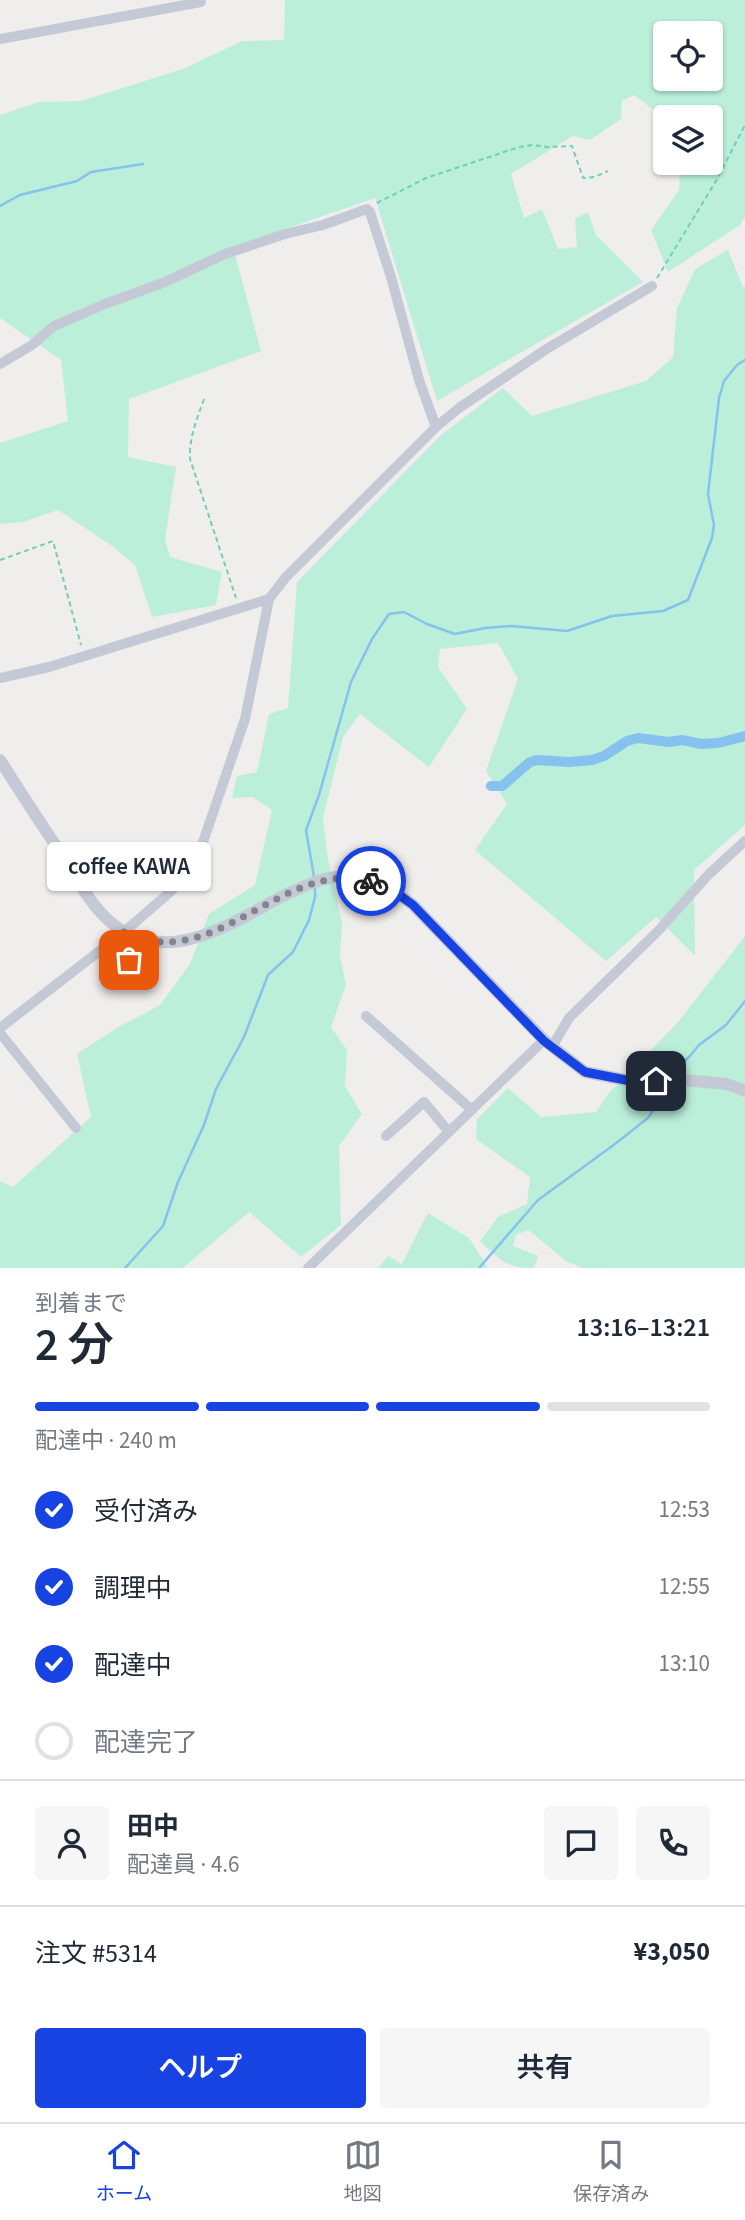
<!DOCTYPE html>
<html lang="ja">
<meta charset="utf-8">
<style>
:root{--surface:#fff;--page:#f6f6f7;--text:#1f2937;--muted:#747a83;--line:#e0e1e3;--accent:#1643e2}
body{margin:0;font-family:"Source Sans 3","Noto Sans JP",sans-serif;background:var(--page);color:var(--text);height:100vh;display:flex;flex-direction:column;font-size:26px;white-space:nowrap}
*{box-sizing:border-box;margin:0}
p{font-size:23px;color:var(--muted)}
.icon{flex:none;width:38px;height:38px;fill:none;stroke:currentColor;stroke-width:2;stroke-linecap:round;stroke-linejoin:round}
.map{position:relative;height:1268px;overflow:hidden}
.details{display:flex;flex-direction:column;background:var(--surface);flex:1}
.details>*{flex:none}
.tools{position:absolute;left:653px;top:21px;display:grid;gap:14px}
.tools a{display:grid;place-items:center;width:70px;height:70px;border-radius:7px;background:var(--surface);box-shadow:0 2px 5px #0004;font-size:35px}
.pin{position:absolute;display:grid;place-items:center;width:60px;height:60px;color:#fff;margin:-30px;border-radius:14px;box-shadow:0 4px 10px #0006}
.courier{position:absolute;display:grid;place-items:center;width:70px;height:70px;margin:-35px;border:5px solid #1643e2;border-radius:50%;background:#fff;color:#222;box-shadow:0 2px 9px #0007}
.bubble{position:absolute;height:49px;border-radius:7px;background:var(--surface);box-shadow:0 2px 5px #0004;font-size:23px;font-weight:600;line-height:49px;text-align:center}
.overview em{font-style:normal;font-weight:600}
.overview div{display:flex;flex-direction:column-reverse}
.overview{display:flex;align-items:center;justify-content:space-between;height:119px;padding:0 35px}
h1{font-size:46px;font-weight:600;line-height:52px}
.bar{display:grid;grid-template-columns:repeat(4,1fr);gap:10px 7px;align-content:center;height:84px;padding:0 35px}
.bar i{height:9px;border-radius:5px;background:var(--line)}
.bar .active{background:var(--accent)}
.bar p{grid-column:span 4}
.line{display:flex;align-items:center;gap:18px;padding:0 35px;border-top:2px solid var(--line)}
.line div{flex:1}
.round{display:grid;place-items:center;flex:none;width:74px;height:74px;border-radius:7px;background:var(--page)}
ol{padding:0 35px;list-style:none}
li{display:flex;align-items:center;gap:21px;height:77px}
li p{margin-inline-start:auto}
li .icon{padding:7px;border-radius:50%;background:var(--accent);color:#fff;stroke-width:4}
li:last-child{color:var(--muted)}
li i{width:38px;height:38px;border:4px solid var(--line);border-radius:50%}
.primary-button{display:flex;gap:14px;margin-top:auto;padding:14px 35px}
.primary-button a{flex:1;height:80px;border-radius:7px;background:var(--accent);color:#fff;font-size:28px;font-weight:600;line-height:80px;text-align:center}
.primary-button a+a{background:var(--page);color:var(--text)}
.dock{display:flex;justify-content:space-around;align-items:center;height:98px;border-top:2px solid var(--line);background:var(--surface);font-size:19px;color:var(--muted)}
.dock a{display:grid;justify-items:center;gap:4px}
.dock .active{color:var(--accent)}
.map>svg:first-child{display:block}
.green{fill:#bbefda;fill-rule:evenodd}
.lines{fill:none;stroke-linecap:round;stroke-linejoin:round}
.stream{stroke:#87c1ed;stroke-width:2.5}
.canal{stroke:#87c1ed;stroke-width:10}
.building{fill:#cdced6;stroke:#d1d2d9;stroke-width:2}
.path{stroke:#72ceb4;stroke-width:2;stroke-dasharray:5 3.5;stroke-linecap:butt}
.service{stroke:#c4c9d5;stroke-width:5}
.minor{stroke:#c4c9d5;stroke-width:10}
.tertiary{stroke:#c4c9d5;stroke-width:12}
.done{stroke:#82858e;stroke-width:7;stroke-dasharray:0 12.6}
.route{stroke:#1643e2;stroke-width:9}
</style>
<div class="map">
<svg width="745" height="1268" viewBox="0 0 745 1268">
<rect width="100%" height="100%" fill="#f0eeed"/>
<g class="green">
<path d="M285,0H745V217L740,225L668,272L651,230L679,190L680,163H710V117H665V127L655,111L634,95L622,101L621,119L590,140L573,136L511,174L524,218L542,209L558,249L577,247L575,219L588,212L596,235L643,282L437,401L375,198L233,247L261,351L129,399L128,457L176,467L165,540L170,557L222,572L216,605L152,617L135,565L112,546L58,510L23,522L0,524V443L68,421L61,360L0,318V115L39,102L81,101L183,69L242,41L284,40ZM665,33H710V79H665Z"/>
<polygon points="728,250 743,287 745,286 745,825 694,870 695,956 656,917 606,961 475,850 507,804 486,771 518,679 498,643 440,649 438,667 467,709 429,767 360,714 343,737 323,818 328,859 342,923 340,956 346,985 331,1027 347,1050 345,1086 362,1114 339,1146 341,1225 301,1257 249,1212 183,1268 0,1268 0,1181 13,1187 91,1117 77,1054 115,1029 160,1005 190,964 209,914 255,885 272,810 253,797 232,798 237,776 257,772 269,714 288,708 297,582 441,435 503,388 532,416 646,381 673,357 677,308 695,269"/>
<path d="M745,936V1268H583L566,1261L528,1230L516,1235L513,1246L538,1256L534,1268C507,1268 499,1260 480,1241L498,1217L527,1204L530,1177L476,1139L477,1119L508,1088L541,1117L596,1112L609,1093L679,1021Z"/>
<polygon points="428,1213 469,1238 488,1268 378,1268 388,1256 402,1264"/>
</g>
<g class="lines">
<g class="stream">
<polyline points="0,206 20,195 77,181 91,172 143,164"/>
<polyline points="314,877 306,830 319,795 351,682 372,639 389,614 404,612 427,624 455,634 485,628 511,626 567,631 612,616 663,611 688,600 712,538 714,525 708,494 719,398 724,381 737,365 745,360"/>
<polyline points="672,1075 675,1070 689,1057 699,1045 726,1025 745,1001"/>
<polyline points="125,1268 163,1226 178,1182 204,1125 216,1089 244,1037 268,975 293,952 309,920 315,897 315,887"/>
<polyline points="479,1268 538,1200 615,1144 649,1117 668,1084"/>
</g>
<polyline class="canal" points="491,786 502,786 530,762 537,760 569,762 592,760 604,756 627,741 638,738 669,742 682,740 701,744 718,743 745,736"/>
</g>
<polygon class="building" points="115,950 123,960 116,968 106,959"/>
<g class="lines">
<g class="path">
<polyline points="377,203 426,178 519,147 533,145 547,147 572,146 583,178 594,177 608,171"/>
<polyline points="657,278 716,181 745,125"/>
<path d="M204,399C197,419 189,437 190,459L236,598"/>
<polyline points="0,560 53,541 81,645"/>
</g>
<polyline class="service" points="114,939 144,980"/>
<g class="minor">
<polyline points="0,39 201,2"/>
<polyline points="0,364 32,345 54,326 105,304 165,282 225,254 285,234 323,225 367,209 370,212 391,277 419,380 436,427"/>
<polyline points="0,678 49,667 269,599"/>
<polyline points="366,1016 472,1110"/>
<polyline points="0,1028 124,932 169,893 190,871 200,851 245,719 269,599 286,577 436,427 459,408 545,350 652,286"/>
<polyline points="0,1033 76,1128"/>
<polyline points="552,1047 569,1018 658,931 709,874 745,841"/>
<polyline points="386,1136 424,1102 449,1132"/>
<polyline points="308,1268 544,1040"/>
</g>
<path class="tertiary" d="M0,760C19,790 38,819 58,849C75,875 90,906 114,925C168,967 232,923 281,897C298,889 317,879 336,877C366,875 390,886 413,905L544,1040L585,1072L641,1083L672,1079L727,1084L745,1091"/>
</g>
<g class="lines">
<path class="done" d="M129,960L114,939L124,932C215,976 281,858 371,881"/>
<polyline class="route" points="371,881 390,888 413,905 544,1041 585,1072 641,1083 656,1081"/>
</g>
</svg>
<div class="tools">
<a><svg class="icon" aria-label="locate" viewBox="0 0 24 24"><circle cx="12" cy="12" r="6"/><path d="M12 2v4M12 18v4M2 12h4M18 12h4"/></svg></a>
<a><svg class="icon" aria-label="layers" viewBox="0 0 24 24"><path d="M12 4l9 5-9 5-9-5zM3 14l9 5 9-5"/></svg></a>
</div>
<div class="pin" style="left:129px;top:960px;background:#ea580c"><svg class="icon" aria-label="bag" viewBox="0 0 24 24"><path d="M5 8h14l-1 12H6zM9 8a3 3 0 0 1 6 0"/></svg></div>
<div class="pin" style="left:656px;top:1081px;background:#1f2937"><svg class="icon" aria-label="home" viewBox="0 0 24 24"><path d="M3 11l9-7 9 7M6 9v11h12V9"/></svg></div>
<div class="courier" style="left:371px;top:881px"><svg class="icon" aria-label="bike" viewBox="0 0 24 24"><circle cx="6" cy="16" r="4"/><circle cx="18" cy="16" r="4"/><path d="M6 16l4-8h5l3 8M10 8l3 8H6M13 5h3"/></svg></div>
<div class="bubble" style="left:47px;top:842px;width:164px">coffee KAWA</div>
</div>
<section class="details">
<div class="overview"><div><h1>2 分</h1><p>到着まで</p></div><em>13:16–13:21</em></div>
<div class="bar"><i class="active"></i><i class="active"></i><i class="active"></i><i></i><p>配達中 · 240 m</p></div>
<ol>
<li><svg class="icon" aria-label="check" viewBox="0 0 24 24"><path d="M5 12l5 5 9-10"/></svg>受付済み<p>12:53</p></li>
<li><svg class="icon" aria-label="check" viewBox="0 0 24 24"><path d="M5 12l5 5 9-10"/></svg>調理中<p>12:55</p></li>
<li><svg class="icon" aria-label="check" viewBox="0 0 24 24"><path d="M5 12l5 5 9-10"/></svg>配達中<p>13:10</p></li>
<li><i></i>配達完了</li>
</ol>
<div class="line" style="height:126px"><a class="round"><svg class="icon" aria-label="person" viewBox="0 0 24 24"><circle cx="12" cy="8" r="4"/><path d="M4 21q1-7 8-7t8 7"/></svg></a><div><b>田中</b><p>配達員 · 4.6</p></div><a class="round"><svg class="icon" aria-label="chat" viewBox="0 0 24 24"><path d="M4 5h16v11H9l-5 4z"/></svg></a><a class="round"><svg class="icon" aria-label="phone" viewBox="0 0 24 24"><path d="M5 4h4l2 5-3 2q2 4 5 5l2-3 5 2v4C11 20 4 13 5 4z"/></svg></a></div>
<div class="line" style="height:91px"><div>注文 #5314</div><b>¥3,050</b></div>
<div class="primary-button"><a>ヘルプ</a><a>共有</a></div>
</section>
<nav class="dock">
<a class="active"><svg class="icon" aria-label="home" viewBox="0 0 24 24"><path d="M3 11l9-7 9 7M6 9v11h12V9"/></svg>ホーム</a>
<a><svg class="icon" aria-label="map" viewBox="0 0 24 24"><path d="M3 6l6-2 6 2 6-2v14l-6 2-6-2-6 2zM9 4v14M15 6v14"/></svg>地図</a>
<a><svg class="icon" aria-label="saved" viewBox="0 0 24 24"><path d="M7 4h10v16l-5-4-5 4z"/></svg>保存済み</a>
</nav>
